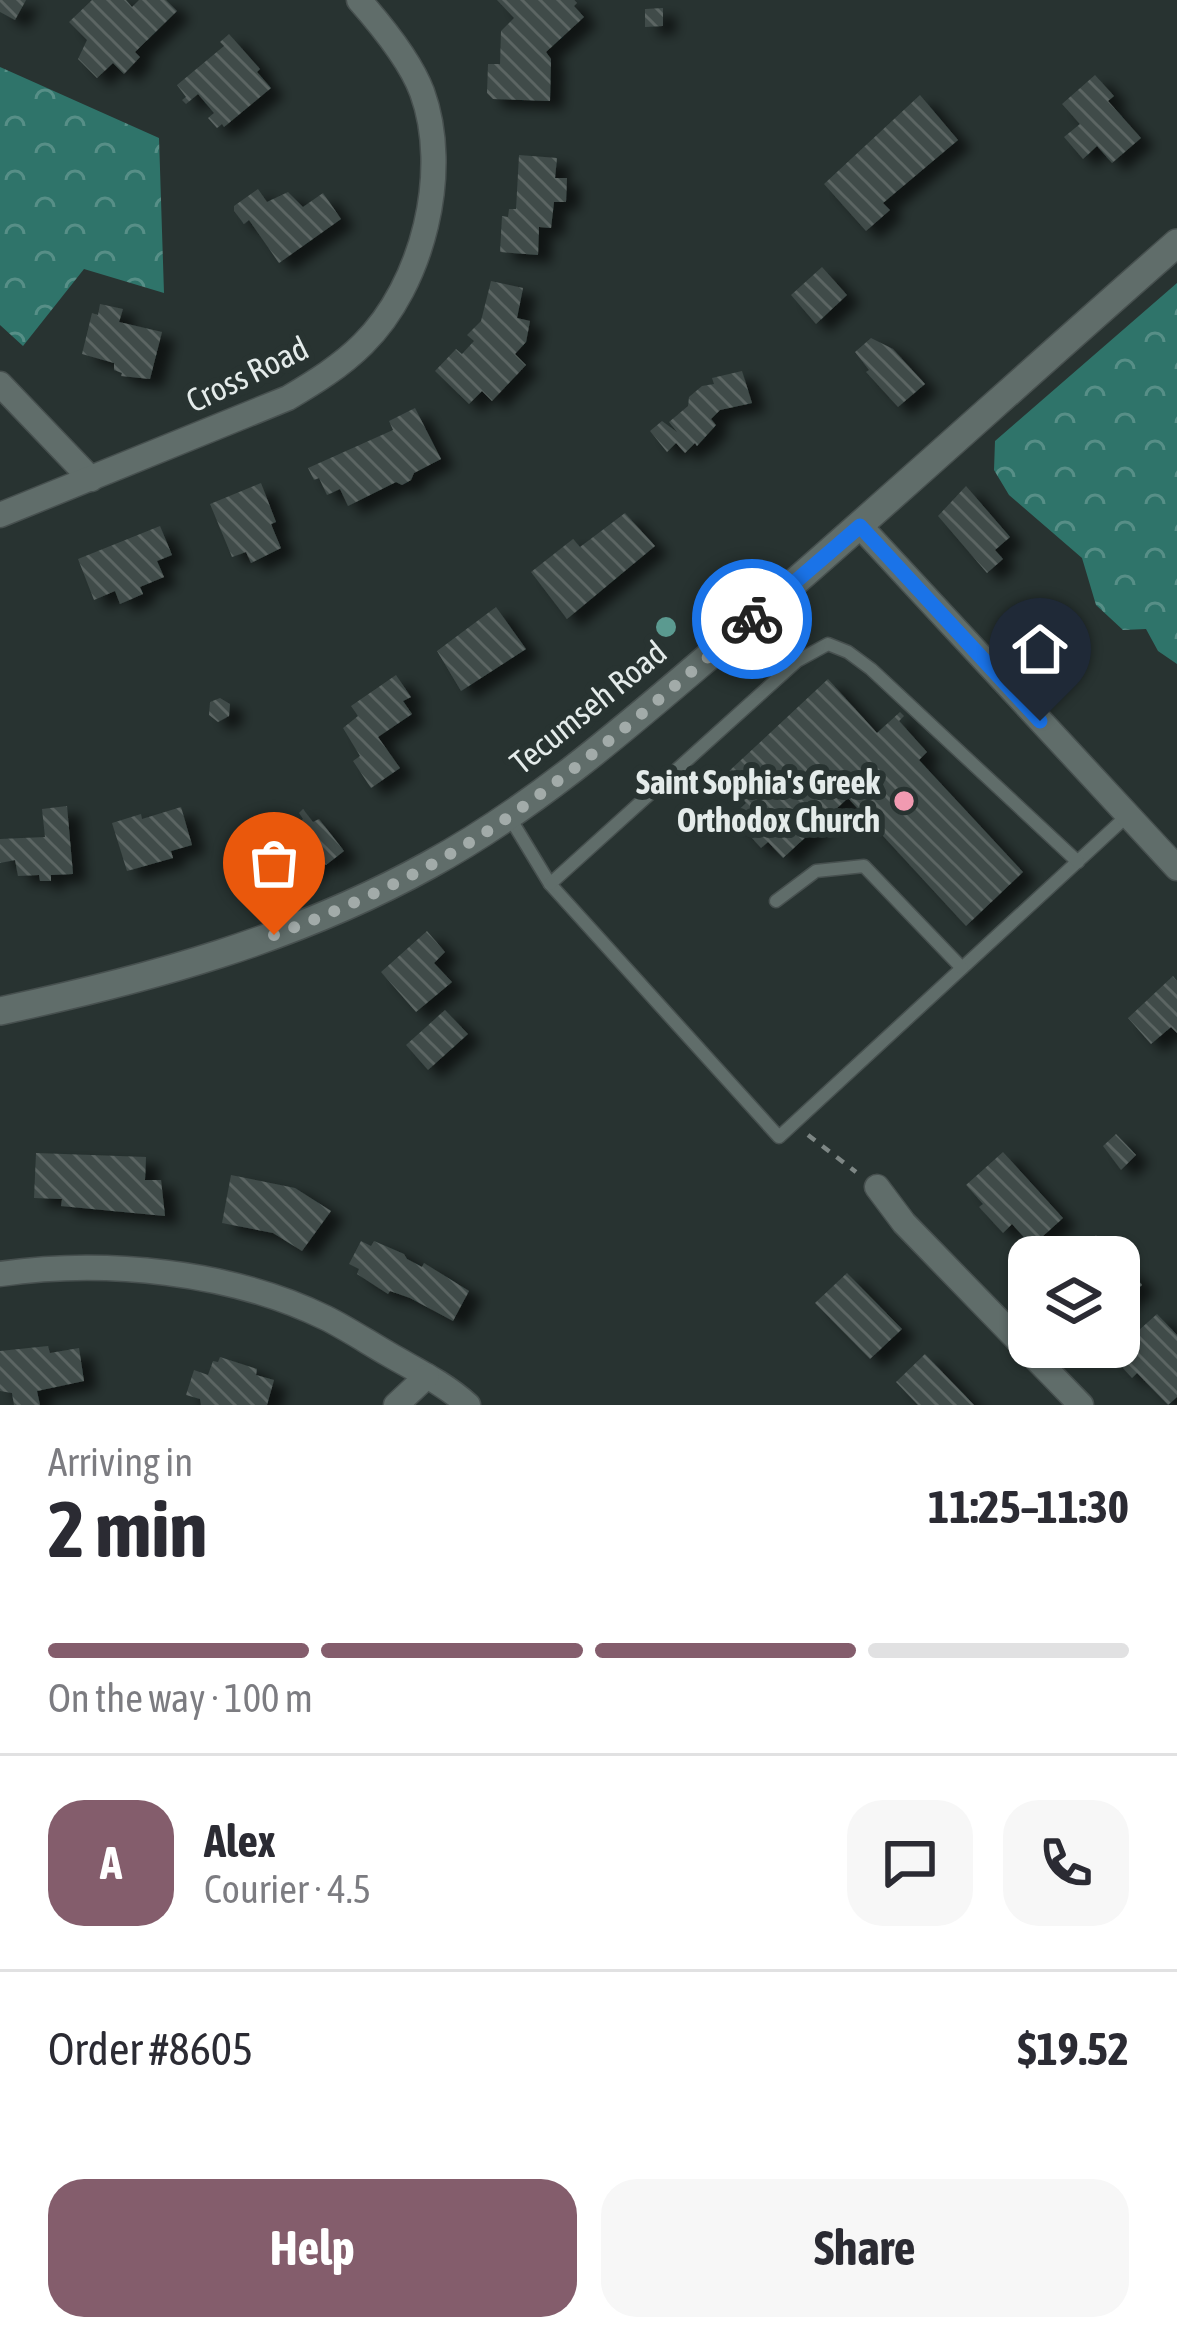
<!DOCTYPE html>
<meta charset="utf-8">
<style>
:root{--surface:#fff;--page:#f7f7f7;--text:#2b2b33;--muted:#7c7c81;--line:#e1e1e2;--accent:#845d6c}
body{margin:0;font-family:"Asap Condensed",sans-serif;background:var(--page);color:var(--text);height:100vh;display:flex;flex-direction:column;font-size:45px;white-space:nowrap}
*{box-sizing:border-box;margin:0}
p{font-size:39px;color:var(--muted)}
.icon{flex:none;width:66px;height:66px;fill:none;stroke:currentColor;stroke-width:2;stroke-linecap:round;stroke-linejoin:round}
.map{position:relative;height:1405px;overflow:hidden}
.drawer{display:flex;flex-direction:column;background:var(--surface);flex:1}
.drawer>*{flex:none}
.buttons{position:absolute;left:1008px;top:1236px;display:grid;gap:24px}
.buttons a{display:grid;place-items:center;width:132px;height:132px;border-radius:24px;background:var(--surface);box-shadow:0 3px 9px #0004;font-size:60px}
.pin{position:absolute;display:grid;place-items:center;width:102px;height:102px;color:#fff;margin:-123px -51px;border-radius:50% 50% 50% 0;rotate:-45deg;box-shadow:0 0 12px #0007}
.pin .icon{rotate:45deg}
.courier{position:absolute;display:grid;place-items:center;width:120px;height:120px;margin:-60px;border:9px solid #1a73e8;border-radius:50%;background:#fff;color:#222;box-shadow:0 3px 15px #0007}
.headline em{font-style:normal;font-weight:700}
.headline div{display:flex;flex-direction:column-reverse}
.headline{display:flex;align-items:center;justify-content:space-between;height:204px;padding:0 48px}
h1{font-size:78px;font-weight:700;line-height:90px}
.bar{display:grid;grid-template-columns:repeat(4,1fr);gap:18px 12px;align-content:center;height:144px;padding:0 48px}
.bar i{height:15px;border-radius:9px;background:var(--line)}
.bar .selected{background:var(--accent)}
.bar p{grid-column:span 4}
.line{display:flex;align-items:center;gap:30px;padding:0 48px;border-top:3px solid var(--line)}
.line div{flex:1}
.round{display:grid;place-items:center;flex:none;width:126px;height:126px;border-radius:36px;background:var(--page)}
.primary-button{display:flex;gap:24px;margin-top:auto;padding:24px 48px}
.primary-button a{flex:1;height:138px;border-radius:36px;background:var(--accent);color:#fff;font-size:48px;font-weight:700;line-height:138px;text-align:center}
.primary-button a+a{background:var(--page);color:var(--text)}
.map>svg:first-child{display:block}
.forest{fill:url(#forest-crowns)}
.building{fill:url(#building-back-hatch);filter:url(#shadow)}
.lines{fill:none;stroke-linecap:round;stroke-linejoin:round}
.service-casing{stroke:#47504f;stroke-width:15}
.minor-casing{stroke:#47504f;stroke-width:27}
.tertiary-casing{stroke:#47504f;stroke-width:30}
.path{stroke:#7d8684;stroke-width:4.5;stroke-dasharray:9 9;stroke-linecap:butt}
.service{stroke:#606d6a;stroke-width:12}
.minor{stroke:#606d6a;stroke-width:24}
.tertiary{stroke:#606d6a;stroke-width:27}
.tree{fill:#5b9a90}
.done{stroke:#a2aba9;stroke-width:12;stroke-dasharray:0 21.6}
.route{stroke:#1a73e8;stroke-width:15}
.poi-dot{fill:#f19ab1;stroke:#283331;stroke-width:4.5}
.labels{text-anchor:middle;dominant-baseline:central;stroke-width:12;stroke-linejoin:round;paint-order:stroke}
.street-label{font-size:33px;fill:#e4ebea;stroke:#283331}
.poi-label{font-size:33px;font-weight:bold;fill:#e4ebea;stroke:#283331;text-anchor:end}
</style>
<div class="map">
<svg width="1177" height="1405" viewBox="0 0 1177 1405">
<defs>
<pattern id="forest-crowns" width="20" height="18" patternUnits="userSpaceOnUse" patternTransform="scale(3)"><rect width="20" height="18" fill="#2f746a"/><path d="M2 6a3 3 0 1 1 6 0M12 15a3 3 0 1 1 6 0" fill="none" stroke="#578f87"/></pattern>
<pattern id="building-back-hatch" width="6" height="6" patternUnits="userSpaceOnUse" patternTransform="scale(3)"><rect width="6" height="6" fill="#404b49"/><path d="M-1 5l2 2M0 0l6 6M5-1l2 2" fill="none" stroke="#5b6563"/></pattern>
<filter id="shadow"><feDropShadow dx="13" dy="8" stdDeviation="6" flood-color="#0009"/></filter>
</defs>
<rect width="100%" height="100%" fill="#283331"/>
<g class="forest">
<polygon points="0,67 159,138 164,293 84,269 23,346 0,325"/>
<polygon points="1177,283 1177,664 1158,651 1146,629 1123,630 1096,605 1082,558 1009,495 994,470 995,441"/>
</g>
<g class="building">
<polygon points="0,0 26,0 15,20 0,12"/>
<polygon points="92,0 126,0 132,7 139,0 166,0 177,11 135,52 140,57 124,74 113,63 97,78 78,59 87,40 69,22"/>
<polygon points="497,0 574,0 577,3 574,6 584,17 546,52 551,59 550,101 493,99 487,93 488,64 500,64 501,31 514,18"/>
<polygon points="663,8 663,26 645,27 645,9"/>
<polygon points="229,34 260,69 257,72 271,88 224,127 222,124 217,128 208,118 214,113 198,94 186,104 182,100 186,97 177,85 224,46 220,42"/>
<polygon points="1095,75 1114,96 1108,101 1141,138 1112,163 1097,146 1083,159 1064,137 1080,124 1062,104"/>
<polygon points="920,95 958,140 883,203 890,210 866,231 824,184"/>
<polygon points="519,155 557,158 555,178 567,178 566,202 554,202 551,228 539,227 538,255 500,252 502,216 508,217 509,209 516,209"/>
<polygon points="258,189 267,202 288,192 303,207 323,193 341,219 279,263 249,220 244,224 234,211 234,206"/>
<polygon points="822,267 847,295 816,324 791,295"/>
<polygon points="491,281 523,288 517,318 530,321 526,342 515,354 526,365 492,401 482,391 469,404 435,371 456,349 462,354 474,341 467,335 481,321"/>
<polygon points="100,304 123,309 119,322 162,332 150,379 121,376 122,373 114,370 114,363 82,354 92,313 98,315"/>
<polygon points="871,338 893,349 925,384 898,407 866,372 869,370 855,352"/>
<polygon points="742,371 752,403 720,410 711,419 716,425 697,446 695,443 685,453 676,443 667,452 650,431 662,421 677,432 669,422 688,406 689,397 702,386 714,384 712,378"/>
<polygon points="415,408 441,459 414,473 411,480 402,485 396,482 348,506 340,489 327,495 319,478 314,480 308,468 393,430 389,421"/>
<polygon points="261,483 276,522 271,524 281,548 251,563 246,552 232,557 210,504"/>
<polygon points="966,486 1010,537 995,550 1003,559 987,573 938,516"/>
<polygon points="625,513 655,546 567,619 531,572 573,539 580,547"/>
<polygon points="160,526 172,555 157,561 164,577 140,587 143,594 120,604 115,591 94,600 78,559"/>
<polygon points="496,607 526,649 461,691 437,651"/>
<polygon points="396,675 411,697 403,701 412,714 378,737 400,768 371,788 353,761 360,756 343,728 358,716 351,706"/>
<polygon points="828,679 877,733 900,712 904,716 899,721 927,752 919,760 1023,872 966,926 848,798 783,858 768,842 761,848 732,816 746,803 735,792 740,788 727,773"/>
<polygon points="220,698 230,704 229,716 218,722 209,715 210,702"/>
<polygon points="67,806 73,874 51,875 51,881 40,881 39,875 18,876 15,860 0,863 0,839 45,837 42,809"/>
<polygon points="181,807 192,845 171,851 173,858 127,871 112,823 141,814 142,819"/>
<polygon points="303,809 313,822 319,819 344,851 326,865 321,860 303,874 278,839 303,819 299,813"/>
<polygon points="427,931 445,952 434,963 452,982 416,1012 381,972"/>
<polygon points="1173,976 1177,981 1177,1033 1171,1027 1151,1044 1128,1018"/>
<polygon points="445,1010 468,1034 428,1070 406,1045"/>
<polygon points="1116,1134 1136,1155 1121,1170 1103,1146"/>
<polygon points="1003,1152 1063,1218 1032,1246 1012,1224 1003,1233 979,1207 983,1204 966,1185"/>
<polygon points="36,1153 146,1157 145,1180 161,1180 165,1216 61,1206 62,1199 34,1198"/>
<polygon points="231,1175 295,1188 331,1211 302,1251 273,1233 222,1223"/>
<polygon points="1096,1235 1115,1257 1060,1257 1076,1242 1081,1248"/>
<polygon points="361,1241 371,1246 374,1241 404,1254 407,1259 422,1267 424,1263 469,1291 453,1321 410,1298 390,1291 388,1294 357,1274 359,1269 349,1264"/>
<polygon points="1127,1267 1142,1285 1119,1306 1119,1274"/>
<polygon points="847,1273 902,1329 870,1359 815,1303"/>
<polygon points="1157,1314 1177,1335 1177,1397 1168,1405 1137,1373 1132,1378 1111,1355"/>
<polygon points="48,1346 50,1353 79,1348 84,1381 37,1391 40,1405 14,1405 12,1393 0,1391 0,1351"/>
<polygon points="925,1354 974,1405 918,1405 896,1382"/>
<polygon points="220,1357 257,1369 256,1375 274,1380 267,1405 201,1405 200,1399 186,1395 194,1370 208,1375 213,1361 218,1362"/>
</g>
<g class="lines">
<g class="service-casing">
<g id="service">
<polyline points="510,818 550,884 779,1137 1128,815"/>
<polyline points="550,884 797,661 828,644 848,652 871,669 1078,862"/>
<polyline points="776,901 816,871 864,866 962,968"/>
</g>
</g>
<g class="minor-casing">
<g id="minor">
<polyline points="0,384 91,479"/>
<path d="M0,515L288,398C315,382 341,366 363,344C423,285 451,171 422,92C410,60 382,26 359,0"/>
<polyline points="860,526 1177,868"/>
<polyline points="877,1187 904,1223 1081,1405"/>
<path d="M0,1274C104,1259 230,1271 326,1318C348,1329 369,1343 390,1355C416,1370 445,1384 468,1405"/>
<polyline points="396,1405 427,1376"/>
</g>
</g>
<g class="tertiary-casing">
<path id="tertiary" d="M0,1011C149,979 295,939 429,865C544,802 642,713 741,629C888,502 1031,371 1177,243"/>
</g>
<polyline class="path" points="808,1135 856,1172"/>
<use href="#service" class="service"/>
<use href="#minor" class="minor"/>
<use href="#tertiary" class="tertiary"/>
</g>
<circle class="tree" cx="666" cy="627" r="10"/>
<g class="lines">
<path class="done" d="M274,935C355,905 439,866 510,816C595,756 674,687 752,619"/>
<polyline class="route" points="752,619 860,526 1040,721"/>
</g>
<circle class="poi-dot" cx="904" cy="801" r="12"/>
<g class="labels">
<g class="street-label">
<text transform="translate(247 374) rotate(-26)">Cross Road</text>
<text transform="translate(588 707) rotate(-39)">Tecumseh Road</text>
</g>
<g class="poi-label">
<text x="880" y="782">Saint Sophia's Greek<tspan x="880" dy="38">Orthodox Church</tspan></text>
</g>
</g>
</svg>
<div class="buttons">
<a><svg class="icon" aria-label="layers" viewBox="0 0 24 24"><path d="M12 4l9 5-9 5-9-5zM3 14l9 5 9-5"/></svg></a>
</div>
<div class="pin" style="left:274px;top:935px;background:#ea580c"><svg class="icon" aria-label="bag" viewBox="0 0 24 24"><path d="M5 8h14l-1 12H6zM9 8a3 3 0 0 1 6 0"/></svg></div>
<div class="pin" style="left:1040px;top:721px;background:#1f2937"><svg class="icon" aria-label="home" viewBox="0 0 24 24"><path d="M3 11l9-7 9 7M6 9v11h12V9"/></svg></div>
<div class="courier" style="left:752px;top:619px"><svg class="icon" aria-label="bike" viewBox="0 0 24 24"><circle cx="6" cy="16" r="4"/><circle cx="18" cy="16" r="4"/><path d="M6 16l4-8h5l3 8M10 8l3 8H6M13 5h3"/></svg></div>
</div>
<section class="drawer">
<div class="headline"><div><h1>2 min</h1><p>Arriving in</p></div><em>11:25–11:30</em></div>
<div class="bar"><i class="selected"></i><i class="selected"></i><i class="selected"></i><i></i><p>On the way · 100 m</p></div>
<div class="line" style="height:216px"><b class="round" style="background:var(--accent);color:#fff">A</b><div><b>Alex</b><p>Courier · 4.5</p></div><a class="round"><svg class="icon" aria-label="chat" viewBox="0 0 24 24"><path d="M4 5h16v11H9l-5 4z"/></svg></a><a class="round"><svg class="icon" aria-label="phone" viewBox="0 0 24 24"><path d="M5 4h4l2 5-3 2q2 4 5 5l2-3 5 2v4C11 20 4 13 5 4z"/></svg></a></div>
<div class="line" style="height:156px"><div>Order #8605</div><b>$19.52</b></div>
<div class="primary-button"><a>Help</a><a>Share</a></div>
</section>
